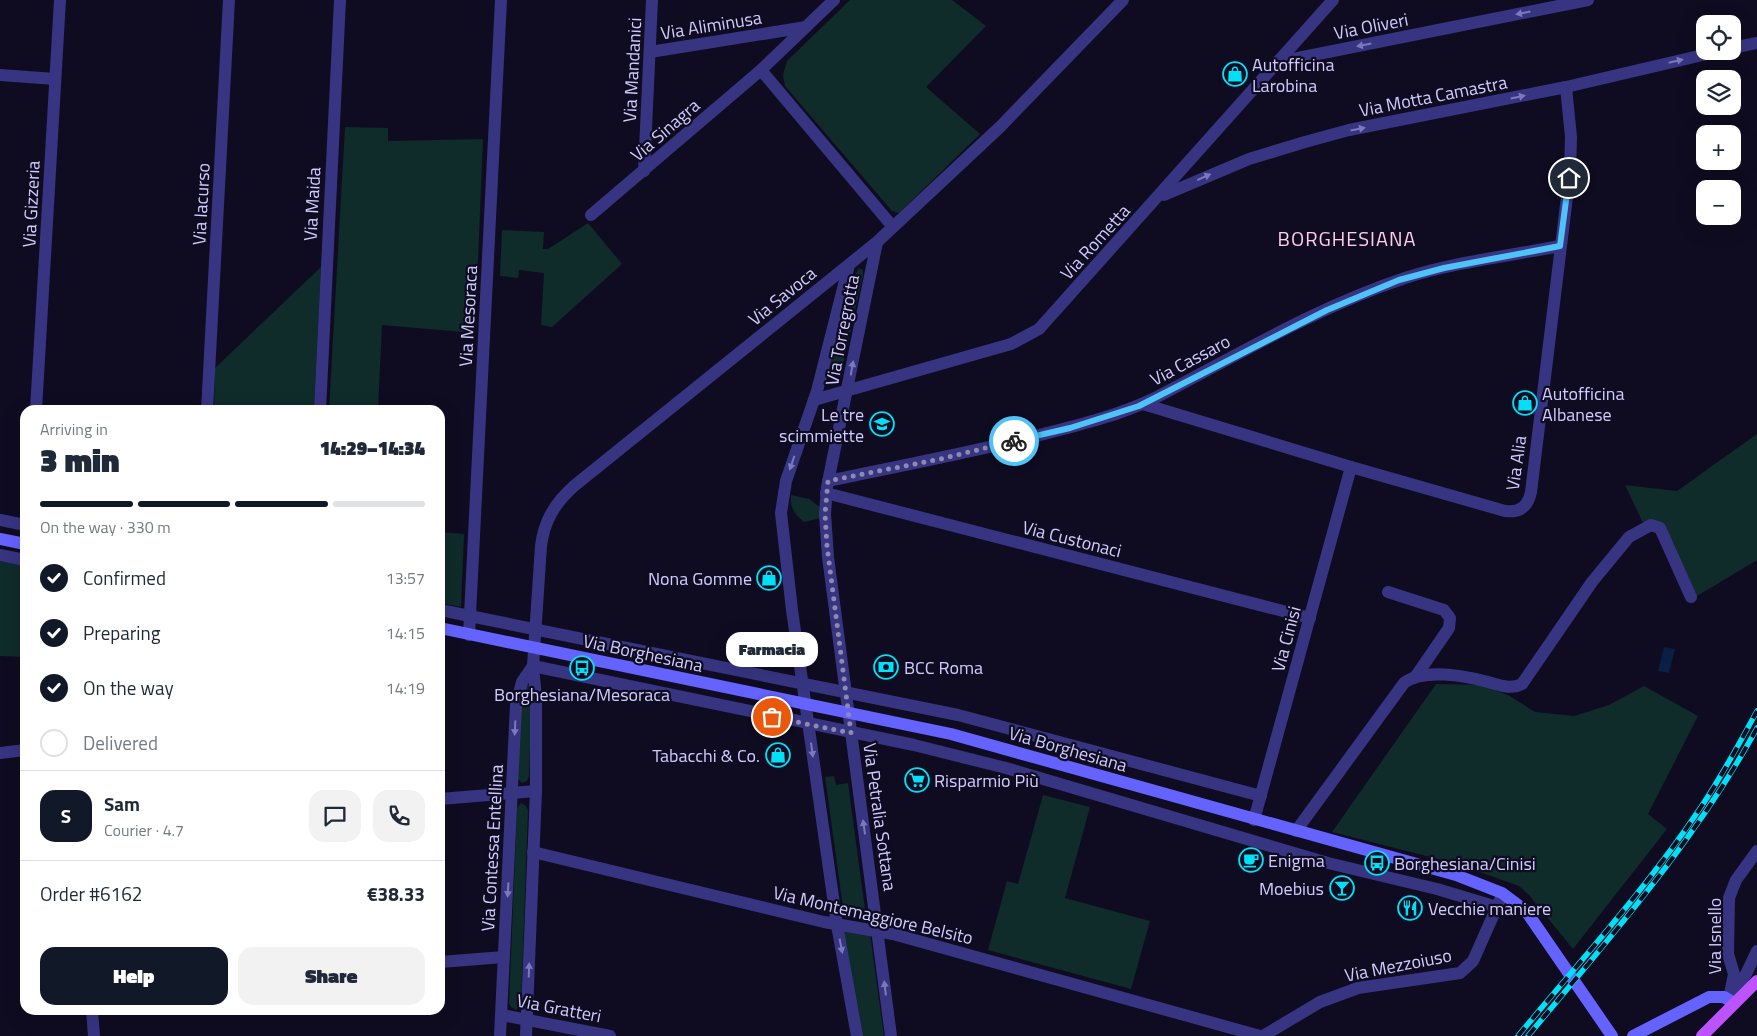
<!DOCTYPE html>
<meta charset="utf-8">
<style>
:root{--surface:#fff;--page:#f2f2f3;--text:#1f2937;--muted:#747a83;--line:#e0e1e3;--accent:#111827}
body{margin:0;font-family:"Titillium Web",sans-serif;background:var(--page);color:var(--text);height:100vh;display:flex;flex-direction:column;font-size:19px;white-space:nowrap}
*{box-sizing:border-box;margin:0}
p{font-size:16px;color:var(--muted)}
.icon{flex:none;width:28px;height:28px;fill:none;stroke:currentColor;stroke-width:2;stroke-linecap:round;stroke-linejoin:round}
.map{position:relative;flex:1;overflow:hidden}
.side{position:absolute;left:20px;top:405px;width:425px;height:610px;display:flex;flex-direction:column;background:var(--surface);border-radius:15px;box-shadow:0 5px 20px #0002}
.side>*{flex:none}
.fabs{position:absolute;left:1696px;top:15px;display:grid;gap:10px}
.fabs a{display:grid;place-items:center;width:45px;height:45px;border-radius:10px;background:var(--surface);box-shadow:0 5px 20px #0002;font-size:25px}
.pin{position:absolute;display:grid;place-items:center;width:42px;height:42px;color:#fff;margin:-21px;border:2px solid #fff;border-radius:50%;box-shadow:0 1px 5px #0007}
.courier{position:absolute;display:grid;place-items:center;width:50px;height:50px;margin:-25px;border:4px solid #4fc3f7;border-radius:50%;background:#fff;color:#222;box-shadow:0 1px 6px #0007}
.bubble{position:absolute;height:35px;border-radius:15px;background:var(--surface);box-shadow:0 5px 20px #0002;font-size:16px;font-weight:800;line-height:35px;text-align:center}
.head em{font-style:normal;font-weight:800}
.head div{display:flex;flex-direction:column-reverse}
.head{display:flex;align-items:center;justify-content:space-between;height:85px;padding:0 20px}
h1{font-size:32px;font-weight:800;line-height:38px}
.bar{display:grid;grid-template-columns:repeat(4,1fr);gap:8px 5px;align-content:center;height:60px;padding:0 20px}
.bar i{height:6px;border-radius:4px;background:var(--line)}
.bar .current{background:var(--accent)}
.bar p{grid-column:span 4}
.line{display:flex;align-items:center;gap:12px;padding:0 20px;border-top:1px solid var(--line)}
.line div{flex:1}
.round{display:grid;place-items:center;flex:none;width:52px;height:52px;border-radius:15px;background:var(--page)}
ol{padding:0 20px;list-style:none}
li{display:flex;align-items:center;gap:15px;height:55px}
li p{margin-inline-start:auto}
li .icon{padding:5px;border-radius:50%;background:var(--accent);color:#fff;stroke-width:4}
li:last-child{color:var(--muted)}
li i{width:28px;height:28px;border:2px solid var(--line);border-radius:50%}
.action{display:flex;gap:10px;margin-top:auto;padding:10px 20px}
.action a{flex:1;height:58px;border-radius:15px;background:var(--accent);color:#fff;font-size:20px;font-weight:800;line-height:58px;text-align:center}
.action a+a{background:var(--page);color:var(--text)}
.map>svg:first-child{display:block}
.green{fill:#0f2b2a}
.water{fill:#091f43}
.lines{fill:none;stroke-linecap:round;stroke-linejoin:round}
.street{stroke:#373582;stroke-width:12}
.secondary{stroke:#6563ff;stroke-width:12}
.primary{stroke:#bd53ff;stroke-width:12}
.rail-casing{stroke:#00e0f7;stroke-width:5.5}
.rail{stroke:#0f0c21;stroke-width:4;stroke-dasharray:11;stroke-linecap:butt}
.oneway{fill:#7c79ba}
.done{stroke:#8d89b1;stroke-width:5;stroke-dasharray:0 9}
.route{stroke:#4fc3f7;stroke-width:6}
.labels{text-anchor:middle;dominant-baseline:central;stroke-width:4.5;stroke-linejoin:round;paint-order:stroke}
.street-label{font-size:18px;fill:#d1ccff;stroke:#0f0c21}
.poi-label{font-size:18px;fill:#d1ccff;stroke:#0f0c21;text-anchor:start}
.quarter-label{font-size:20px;letter-spacing:1px;fill:#ffceed;stroke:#0f0c21}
</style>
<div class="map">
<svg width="1757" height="1036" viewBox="0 0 1757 1036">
<rect width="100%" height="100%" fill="#0f0c21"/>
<g class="green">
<polygon points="850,0 952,0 986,26 926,87 980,134 899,213 892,211 785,86 783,75 787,61"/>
<polygon points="345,127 388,128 388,141 483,139 475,333 382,325 378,410 329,410"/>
<polygon points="588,223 622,264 552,327 541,325 544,273 519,270 518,278 500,276 502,230 544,232 543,249 548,249"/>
<polygon points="321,267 314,410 214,410 215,368"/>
<polygon points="859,268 863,270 863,275 841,373 834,373 827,370 850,285"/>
<polygon points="1757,434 1757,560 1697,596 1662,523 1643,523 1625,485 1677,491"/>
<path d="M791,495L809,499L820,507L821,518L804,522C794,514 790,508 791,495Z"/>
<polygon points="440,532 464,534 461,607 440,603"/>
<polygon points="0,561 25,566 25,657 0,656"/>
<polygon points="527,684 532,689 529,776 527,781 522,783 518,779 521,690"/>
<polygon points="1436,684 1483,685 1510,696 1535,712 1574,716 1609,705 1644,686 1698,716 1648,814 1667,829 1573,949 1529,895 1519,886 1454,863 1332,832"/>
<polygon points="834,776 836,785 848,783 866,917 844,915 825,777"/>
<polygon points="1043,795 1090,807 1065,898 1150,921 1131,989 988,950 1007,881 1018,884"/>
<polygon points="521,803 526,806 528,810 521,1004 516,1010 511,1007 509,1003 517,808"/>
<polygon points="843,930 870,933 884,1036 859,1036"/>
</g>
<polygon class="water" points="1664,647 1675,649 1669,673 1658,671"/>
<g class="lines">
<g class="street">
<polyline points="1732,48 1757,43"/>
<polyline points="650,52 806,27"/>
<polyline points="1278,62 1588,0"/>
<polyline points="761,70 893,227"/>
<polyline points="0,75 55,79"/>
<polyline points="644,171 652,0"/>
<polyline points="1164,195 1249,159 1305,142 1349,130 1566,87 1720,51"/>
<polyline points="591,215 761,70 834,0"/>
<polyline points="877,242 827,487 825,514 828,557 891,1036"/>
<polyline points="849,265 817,391 786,481 781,513 792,610 837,925 857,1036"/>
<polyline points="814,400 1011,344 1039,329 1333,0"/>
<path d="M1143,404L1351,467L1505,511C1520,513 1528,506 1531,492L1570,172L1571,137L1566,87"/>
<polyline points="36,410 60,0"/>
<polyline points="207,410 229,0"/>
<polyline points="320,410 340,0"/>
<path d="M828,481C895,467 962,454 1028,438C1071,427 1116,417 1155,398C1236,356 1317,307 1405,278C1455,262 1509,256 1560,246"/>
<polyline points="826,493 1310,618"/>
<polyline points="0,520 25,525"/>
<polyline points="0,555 25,560"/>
<polyline points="1388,592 1444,610 1450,618 1449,628 1416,676"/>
<polyline points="440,610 958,715 1261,796"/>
<polyline points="469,635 501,0"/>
<polyline points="533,666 914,745 1006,768 1328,863 1437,889 1497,907"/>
<polyline points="0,753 25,750"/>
<polyline points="440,799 536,791"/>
<polyline points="1254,820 1351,467"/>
<path d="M1296,831L1404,683C1424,668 1465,676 1488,682C1499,685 1511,690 1522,684L1592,582L1629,537L1651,525L1660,528L1691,597"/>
<polyline points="533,852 824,922 893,934 1260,1036"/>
<polyline points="440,962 504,957"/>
<polyline points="1732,994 1746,974 1757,951"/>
<polyline points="1729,999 1734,974 1728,954 1729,898 1736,880 1757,851"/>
<polyline points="92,1010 94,1036"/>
<polyline points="502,1015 610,1036"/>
<polyline points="500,1036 516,705 522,682 533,666"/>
<path d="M526,1036L536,791V698L533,666L541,546C544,521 555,503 574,486L877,242L1000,127L1123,0"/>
<polyline points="1263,1036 1320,1002 1358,988 1460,973 1473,961 1500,900"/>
</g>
<g class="secondary">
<polyline points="0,539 25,544"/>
<polyline points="440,628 951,734 1456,875 1502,893 1526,911 1612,1036"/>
<polyline points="1633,1036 1709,997 1724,997 1734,1003"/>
</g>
<polyline class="primary" points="1702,1036 1757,981"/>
<g class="rail-casing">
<g id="rail">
<path d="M1518,1036C1580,961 1647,888 1701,807C1722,776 1739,744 1757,711"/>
<path d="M1528,1036C1610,937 1695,842 1757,728"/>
</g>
</g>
<use href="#rail" class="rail"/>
</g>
<defs><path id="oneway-solid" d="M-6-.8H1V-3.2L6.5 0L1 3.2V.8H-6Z" transform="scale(1.25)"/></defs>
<g class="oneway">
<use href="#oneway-solid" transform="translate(1523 13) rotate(169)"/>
<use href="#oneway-solid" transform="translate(1364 45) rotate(169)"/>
<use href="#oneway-solid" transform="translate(1676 61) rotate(-13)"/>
<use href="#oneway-solid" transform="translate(1518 97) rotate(-12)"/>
<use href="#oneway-solid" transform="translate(1358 129) rotate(-11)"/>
<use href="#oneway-solid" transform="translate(1204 177) rotate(-24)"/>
<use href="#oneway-solid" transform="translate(852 368) rotate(-80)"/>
<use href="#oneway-solid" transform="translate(792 463) rotate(109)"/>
<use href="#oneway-solid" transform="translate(515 728) rotate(93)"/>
<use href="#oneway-solid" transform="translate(812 750) rotate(82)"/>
<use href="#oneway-solid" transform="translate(864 827) rotate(-98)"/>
<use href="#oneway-solid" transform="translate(508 890) rotate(93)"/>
<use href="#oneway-solid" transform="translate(841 946) rotate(79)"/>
<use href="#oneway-solid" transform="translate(529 970) rotate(-88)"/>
<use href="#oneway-solid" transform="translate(885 988) rotate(-97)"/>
</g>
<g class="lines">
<polyline class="done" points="772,717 851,733 827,546 825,514 828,481 940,459 1014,441"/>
<polyline class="route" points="1014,441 1070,428 1139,406 1327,310 1399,280 1444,268 1560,246 1569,178"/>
</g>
<defs>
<g id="shop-ring" transform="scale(1.25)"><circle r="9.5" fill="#0f0c21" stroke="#00e0f7" stroke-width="1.5"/><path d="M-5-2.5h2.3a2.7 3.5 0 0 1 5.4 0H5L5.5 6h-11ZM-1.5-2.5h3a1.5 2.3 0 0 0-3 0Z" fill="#00e0f7"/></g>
<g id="school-ring" transform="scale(1.25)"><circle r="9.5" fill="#0f0c21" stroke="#00e0f7" stroke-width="1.5"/><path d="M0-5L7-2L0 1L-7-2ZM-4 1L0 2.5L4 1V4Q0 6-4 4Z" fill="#00e0f7"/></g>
<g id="bank-ring" transform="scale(1.25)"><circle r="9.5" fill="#0f0c21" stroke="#00e0f7" stroke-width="1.5"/><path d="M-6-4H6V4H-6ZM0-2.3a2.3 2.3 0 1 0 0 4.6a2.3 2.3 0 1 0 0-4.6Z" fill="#00e0f7"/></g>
<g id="bus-ring" transform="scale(1.25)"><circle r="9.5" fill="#0f0c21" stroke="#00e0f7" stroke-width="1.5"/><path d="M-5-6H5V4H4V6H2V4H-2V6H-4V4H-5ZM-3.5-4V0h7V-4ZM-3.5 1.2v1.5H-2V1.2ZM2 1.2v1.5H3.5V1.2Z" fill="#00e0f7"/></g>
<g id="supermarket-ring" transform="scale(1.25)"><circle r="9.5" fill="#0f0c21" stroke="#00e0f7" stroke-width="1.5"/><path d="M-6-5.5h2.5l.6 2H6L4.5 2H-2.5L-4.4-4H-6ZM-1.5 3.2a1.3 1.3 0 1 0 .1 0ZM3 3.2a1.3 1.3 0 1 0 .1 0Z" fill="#00e0f7"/></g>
<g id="cafe-ring" transform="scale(1.25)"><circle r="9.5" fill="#0f0c21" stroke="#00e0f7" stroke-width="1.5"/><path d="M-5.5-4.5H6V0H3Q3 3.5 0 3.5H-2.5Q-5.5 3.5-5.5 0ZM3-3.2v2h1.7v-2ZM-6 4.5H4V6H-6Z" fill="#00e0f7"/></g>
<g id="bar-ring" transform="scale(1.25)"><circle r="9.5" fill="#0f0c21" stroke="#00e0f7" stroke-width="1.5"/><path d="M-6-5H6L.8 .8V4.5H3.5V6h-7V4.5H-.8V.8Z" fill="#00e0f7"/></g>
<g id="restaurant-ring" transform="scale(1.25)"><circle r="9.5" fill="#0f0c21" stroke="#00e0f7" stroke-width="1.5"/><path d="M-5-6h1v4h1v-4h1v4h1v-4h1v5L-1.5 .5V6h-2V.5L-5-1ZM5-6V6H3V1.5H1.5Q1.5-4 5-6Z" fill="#00e0f7"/></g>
</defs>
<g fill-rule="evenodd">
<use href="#shop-ring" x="1235" y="74"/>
<use href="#shop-ring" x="1525" y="403"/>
<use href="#school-ring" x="882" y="424"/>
<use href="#shop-ring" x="769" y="578"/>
<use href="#bank-ring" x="886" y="667"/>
<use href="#bus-ring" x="582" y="668"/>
<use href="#shop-ring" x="778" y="755"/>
<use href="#supermarket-ring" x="917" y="780"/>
<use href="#cafe-ring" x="1251" y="860"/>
<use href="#bus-ring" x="1377" y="863"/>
<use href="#bar-ring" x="1342" y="888"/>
<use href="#restaurant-ring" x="1410" y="908"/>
</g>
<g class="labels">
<g class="street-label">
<text transform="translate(711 25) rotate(-9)">Via Aliminusa</text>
<text transform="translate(1371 26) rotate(-11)">Via Oliveri</text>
<text transform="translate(632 70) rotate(-87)">Via Mandanici</text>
<text transform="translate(1433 96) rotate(-11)">Via Motta Camastra</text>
<text transform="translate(665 130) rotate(-41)">Via Sinagra</text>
<text transform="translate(31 204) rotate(-87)">Via Gizzeria</text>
<text transform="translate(201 204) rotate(-87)">Via Iacurso</text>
<text transform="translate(312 204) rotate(-87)">Via Maida</text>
<text transform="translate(1095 242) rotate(-48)">Via Rometta</text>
<text transform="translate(782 296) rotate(-39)">Via Savoca</text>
<text transform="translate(468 316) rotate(-87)">Via Mesoraca</text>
<text transform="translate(842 330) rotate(-79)">Via Torregrotta</text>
<text transform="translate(1190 360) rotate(-28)">Via Cassaro</text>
<text transform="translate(1516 463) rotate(-82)">Via Alia</text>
<text transform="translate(1072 539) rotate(14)">Via Custonaci</text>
<text transform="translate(1286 639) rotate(-75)">Via Cinisi</text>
<text transform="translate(643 653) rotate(12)">Via Borghesiana</text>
<text transform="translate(1068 749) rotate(16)">Via Borghesiana</text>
<text transform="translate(880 817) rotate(82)">Via Petralia Sottana</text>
<text transform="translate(492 848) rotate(-87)">Via Contessa Entellina</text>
<text transform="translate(873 915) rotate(13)">Via Montemaggiore Belsito</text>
<text transform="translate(1714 936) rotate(-90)">Via Isnello</text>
<text transform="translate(1398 965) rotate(-11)">Via Mezzoiuso</text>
<text transform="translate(559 1008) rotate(11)">Via Gratteri</text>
</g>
<g class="poi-label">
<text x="1252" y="64">Autofficina<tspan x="1252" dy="21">Larobina</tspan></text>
<text x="1542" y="393">Autofficina<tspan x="1542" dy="21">Albanese</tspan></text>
<text x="864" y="414" text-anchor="end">Le tre<tspan x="864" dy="21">scimmiette</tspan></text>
<text x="752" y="578" text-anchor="end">Nona Gomme</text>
<text x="904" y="667">BCC Roma</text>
<text x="582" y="694" text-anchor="middle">Borghesiana/Mesoraca</text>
<text x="760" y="755" text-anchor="end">Tabacchi &amp; Co.</text>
<text x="934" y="780">Risparmio Più</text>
<text x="1268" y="860">Enigma</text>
<text x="1394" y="863">Borghesiana/Cinisi</text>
<text x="1324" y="888" text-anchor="end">Moebius</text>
<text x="1428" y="908">Vecchie maniere</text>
</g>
<g class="quarter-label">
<text x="1347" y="238">BORGHESIANA</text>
</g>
</g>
</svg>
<div class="fabs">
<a><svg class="icon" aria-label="locate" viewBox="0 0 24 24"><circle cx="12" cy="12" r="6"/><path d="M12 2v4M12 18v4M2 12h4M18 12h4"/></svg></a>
<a><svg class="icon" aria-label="layers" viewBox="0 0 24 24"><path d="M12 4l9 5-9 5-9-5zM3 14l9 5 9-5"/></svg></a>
<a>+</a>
<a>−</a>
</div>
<div class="pin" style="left:772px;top:717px;background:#ea580c"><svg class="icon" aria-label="bag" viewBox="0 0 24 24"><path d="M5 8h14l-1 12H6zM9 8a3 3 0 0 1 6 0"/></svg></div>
<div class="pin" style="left:1569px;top:178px;background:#1f2937"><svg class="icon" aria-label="home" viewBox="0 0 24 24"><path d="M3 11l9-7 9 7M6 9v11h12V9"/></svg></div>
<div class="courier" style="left:1014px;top:441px"><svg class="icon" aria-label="bike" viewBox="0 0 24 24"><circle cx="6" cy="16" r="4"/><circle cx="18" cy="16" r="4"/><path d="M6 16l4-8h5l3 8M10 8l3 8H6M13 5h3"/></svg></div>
<div class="bubble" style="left:726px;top:632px;width:92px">Farmacia</div>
<section class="side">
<div class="head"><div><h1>3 min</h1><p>Arriving in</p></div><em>14:29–14:34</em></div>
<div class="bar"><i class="current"></i><i class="current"></i><i class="current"></i><i></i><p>On the way · 330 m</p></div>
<ol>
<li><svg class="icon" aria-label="check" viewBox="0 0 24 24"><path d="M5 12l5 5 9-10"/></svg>Confirmed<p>13:57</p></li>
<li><svg class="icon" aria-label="check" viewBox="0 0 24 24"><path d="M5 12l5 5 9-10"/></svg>Preparing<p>14:15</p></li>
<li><svg class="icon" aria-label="check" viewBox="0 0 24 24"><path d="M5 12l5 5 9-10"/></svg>On the way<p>14:19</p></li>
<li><i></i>Delivered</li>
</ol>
<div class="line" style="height:90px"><b class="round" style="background:var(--accent);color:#fff">S</b><div><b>Sam</b><p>Courier · 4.7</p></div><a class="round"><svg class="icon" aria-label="chat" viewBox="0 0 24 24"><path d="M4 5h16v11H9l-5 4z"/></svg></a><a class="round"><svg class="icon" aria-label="phone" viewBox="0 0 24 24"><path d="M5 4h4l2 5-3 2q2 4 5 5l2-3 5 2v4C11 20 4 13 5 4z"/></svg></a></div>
<div class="line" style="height:65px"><div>Order #6162</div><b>€38.33</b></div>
<div class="action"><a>Help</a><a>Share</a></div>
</section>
</div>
